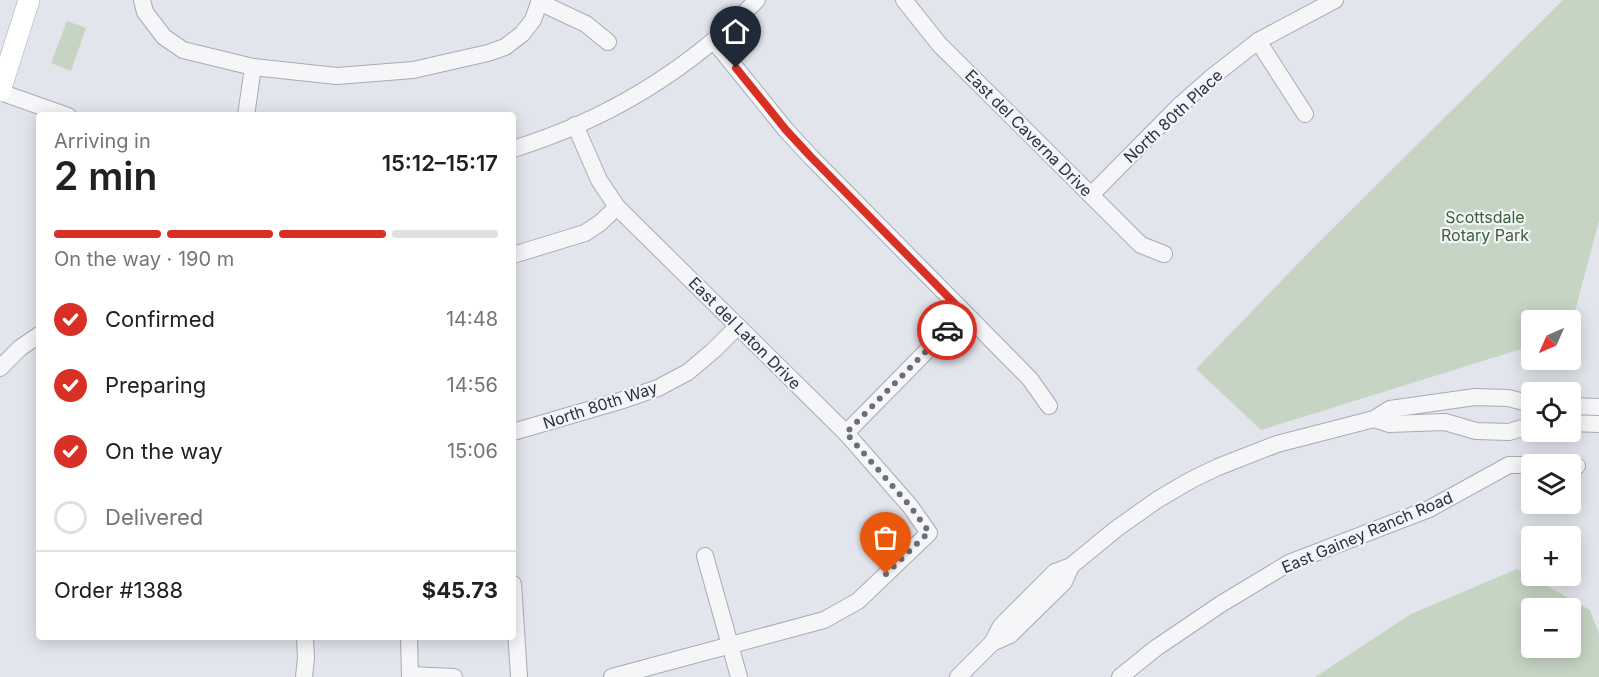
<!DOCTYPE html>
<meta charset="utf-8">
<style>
:root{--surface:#fff;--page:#f6f6f6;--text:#202124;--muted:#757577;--line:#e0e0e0;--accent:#d93025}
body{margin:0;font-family:Inter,sans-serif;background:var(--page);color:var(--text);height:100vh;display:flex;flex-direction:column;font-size:22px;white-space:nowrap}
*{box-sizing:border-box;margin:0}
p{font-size:20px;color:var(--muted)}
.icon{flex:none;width:33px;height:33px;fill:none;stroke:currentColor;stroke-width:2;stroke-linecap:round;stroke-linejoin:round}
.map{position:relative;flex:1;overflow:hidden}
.drawer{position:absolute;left:36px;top:112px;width:480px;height:528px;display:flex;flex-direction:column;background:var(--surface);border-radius:6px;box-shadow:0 3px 15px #0003}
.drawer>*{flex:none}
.needle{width:39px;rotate:225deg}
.buttons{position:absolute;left:1521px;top:310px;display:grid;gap:12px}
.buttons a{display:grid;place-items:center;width:60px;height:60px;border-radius:6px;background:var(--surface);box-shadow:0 3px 15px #0003;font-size:30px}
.pin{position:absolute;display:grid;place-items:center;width:51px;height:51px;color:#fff;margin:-62px -26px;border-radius:50% 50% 50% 0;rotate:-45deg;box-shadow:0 0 6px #0007}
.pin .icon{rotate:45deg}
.courier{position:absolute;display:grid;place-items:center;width:60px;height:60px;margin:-30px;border:4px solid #d93025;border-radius:50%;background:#fff;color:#222;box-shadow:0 2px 8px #0007}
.head em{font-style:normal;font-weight:600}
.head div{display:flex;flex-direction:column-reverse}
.head{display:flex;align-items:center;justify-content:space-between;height:102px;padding:0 18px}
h1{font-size:39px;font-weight:600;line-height:45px}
.bar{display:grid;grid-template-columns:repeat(4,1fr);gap:9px 6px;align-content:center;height:72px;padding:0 18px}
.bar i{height:8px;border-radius:4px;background:var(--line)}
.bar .selected{background:var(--accent)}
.bar p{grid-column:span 4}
.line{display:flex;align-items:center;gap:15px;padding:0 18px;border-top:2px solid var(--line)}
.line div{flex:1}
ol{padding:0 18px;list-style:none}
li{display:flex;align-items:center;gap:18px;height:66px}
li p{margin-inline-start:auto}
li .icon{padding:6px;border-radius:50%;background:var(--accent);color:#fff;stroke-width:4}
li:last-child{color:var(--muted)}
li i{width:33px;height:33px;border:3px solid var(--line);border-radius:50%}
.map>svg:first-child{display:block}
.green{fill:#c6d5c3;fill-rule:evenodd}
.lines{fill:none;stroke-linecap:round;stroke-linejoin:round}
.minor-casing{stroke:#a7abb6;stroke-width:18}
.major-casing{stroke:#a1a8b8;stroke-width:22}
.minor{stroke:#f6f6f9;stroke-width:16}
.major{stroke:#fff;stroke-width:21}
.done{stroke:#6a6f7e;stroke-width:6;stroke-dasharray:0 10.8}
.route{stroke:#d93025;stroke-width:8}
.labels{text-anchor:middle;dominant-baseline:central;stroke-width:4.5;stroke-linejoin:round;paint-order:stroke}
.street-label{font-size:16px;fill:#2a3044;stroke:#f2f4f8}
.park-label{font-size:16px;fill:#3a6136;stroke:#f2f4f8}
</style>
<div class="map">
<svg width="1599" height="677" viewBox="0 0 1599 677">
<rect width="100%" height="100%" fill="#e2e5eb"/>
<g class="green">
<polygon points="1563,0 1599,0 1599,221 1571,326 1570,321 1532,321 1531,346 1261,430 1196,369 1314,247"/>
<polygon points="67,21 86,28 71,71 51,63"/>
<path d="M1517,569L1590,610L1599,634V677H1315L1411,614ZM1532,609H1570V648H1532Z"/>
</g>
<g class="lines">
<g class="minor-casing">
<g id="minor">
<polyline points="142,0 145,12 164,37 183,50 253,67 337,76 413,70 488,53 505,47 522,34 533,20 540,0"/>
<polyline points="904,0 939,44 1141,245 1164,254"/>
<polyline points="539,2 586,24 608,42"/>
<polyline points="714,41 786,130 811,157 1030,379 1049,406"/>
<polyline points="1258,41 1305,114"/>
<polyline points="0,92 68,116"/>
<polyline points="246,116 253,67"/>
<polyline points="575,125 599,180 617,207 846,433 910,506 929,533 858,601 824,620 612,677"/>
<path d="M513,149C607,120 689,70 757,0"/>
<polyline points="1091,195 1178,107 1212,77 1258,41 1335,0"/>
<polyline points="513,255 585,233 600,223 617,207"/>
<polyline points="0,368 20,348 39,335"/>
<polyline points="1570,406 1599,407"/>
<polyline points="1374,419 1389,424 1445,422 1476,431 1509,432 1532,425"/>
<polyline points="1570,423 1599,424"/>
<polyline points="513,432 623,400 658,388 688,372 714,350 738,326"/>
<polyline points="846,433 964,313"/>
<polyline points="1570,466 1577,466"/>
<polyline points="705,556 739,677"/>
<polyline points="513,584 519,677"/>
<polyline points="409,638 410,677"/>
<polyline points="992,643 1001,626 1055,572 1071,566 1116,529 1157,500 1191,480 1218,467 1277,444 1374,419 1390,409 1475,397 1508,398 1532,404"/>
<polyline points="410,675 454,677"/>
<polyline points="304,677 306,658 305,638"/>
<polyline points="958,677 992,643 1010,635 1064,582 1071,566"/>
<polyline points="1120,677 1156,648 1221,604 1289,563 1429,509 1509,465 1532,465"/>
</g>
</g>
<g class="major-casing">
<polyline id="major" points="0,91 29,0"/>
</g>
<use href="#minor" class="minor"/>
<use href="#major" class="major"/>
</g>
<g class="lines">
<polyline class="done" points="886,574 929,532 910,506 846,433 947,330"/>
<polyline class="route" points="736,68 786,130 811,157 964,313 947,330"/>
</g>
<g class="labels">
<g class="street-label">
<text transform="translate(1173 116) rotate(-43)">North 80th Place</text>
<text transform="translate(1029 133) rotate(45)">East del Caverna Drive</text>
<text transform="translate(745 333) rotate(45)">East del Laton Drive</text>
<text transform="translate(600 405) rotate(-18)">North 80th Way</text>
<text transform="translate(1367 532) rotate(-23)">East Gainey Ranch Road</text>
</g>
<g class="park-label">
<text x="1485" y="217">Scottsdale<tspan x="1485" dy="18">Rotary Park</tspan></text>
</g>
</g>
</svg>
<div class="buttons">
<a><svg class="needle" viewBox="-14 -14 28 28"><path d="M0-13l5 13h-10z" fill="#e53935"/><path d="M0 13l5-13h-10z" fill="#757577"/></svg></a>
<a><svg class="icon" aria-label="locate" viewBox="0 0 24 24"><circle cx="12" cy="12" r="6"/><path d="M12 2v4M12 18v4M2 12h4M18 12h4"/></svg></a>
<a><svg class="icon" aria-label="layers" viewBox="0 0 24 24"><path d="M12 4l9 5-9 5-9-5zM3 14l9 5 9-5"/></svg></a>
<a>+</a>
<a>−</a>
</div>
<div class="pin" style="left:886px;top:574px;background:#ea580c"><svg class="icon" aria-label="bag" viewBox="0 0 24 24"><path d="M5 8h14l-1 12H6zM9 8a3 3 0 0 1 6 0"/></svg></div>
<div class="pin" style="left:736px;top:68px;background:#1f2937"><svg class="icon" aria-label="home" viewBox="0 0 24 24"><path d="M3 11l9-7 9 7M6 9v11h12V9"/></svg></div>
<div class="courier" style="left:947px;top:330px"><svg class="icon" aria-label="car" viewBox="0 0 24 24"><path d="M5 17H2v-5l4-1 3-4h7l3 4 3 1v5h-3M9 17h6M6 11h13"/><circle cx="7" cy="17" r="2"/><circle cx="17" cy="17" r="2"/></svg></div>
<section class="drawer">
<div class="head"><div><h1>2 min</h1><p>Arriving in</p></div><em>15:12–15:17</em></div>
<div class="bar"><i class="selected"></i><i class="selected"></i><i class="selected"></i><i></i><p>On the way · 190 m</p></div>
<ol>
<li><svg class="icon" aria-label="check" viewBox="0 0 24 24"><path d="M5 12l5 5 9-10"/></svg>Confirmed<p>14:48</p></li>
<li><svg class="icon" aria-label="check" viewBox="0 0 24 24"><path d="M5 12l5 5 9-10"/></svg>Preparing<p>14:56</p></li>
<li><svg class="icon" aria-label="check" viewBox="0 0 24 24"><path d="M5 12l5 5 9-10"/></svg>On the way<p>15:06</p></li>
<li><i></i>Delivered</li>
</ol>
<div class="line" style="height:78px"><div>Order #1388</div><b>$45.73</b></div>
</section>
</div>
